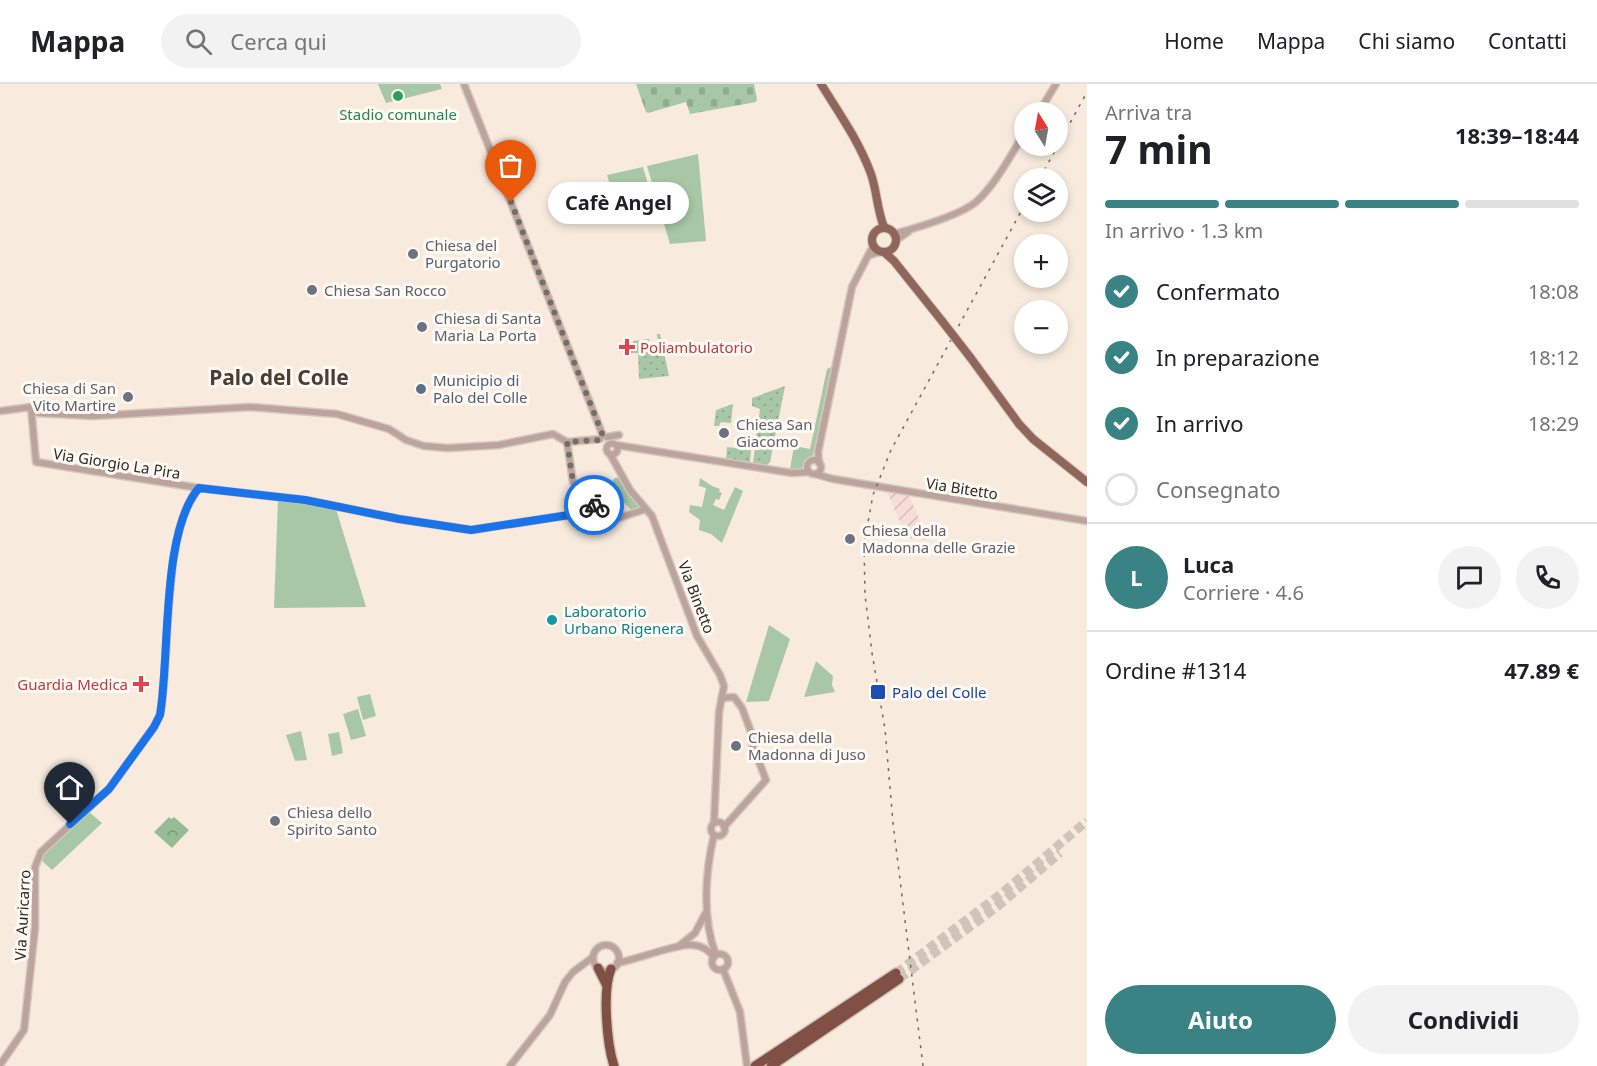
<!DOCTYPE html>
<html lang="it">
<meta charset="utf-8">
<style>
:root{--surface:#fff;--page:#f2f2f2;--text:#202124;--muted:#757577;--line:#e0e0e0;--accent:#3a8384}
body{margin:0;font-family:"Noto Sans",sans-serif;background:var(--page);color:var(--text);height:100vh;display:flex;flex-direction:column;font-size:22px;white-space:nowrap}
*{box-sizing:border-box;margin:0}
p{font-size:20px;color:var(--muted)}
.icon{flex:none;width:33px;height:33px;fill:none;stroke:currentColor;stroke-width:2;stroke-linecap:round;stroke-linejoin:round}
.map{position:relative;flex:1;overflow:hidden}
.drawer{display:flex;flex-direction:column;background:var(--surface);width:510px}
.drawer>*{flex:none}
.needle{width:39px;rotate:349deg}
.controls{position:absolute;left:1014px;top:18px;display:grid;gap:12px}
.controls a{display:grid;place-items:center;width:54px;height:54px;border-radius:50%;background:var(--surface);box-shadow:0 3px 9px #0003;font-size:30px}
.pin{position:absolute;display:grid;place-items:center;width:51px;height:51px;color:#fff;margin:-62px -26px;border-radius:50% 50% 50% 0;rotate:-45deg;box-shadow:0 0 6px #0007}
.pin .icon{rotate:45deg}
.courier{position:absolute;display:grid;place-items:center;width:60px;height:60px;margin:-30px;border:4px solid #1a73e8;border-radius:50%;background:#fff;color:#222;box-shadow:0 2px 8px #0007}
.bubble{position:absolute;height:42px;border-radius:21px;background:var(--surface);box-shadow:0 3px 9px #0003;font-size:20px;font-weight:700;line-height:42px;text-align:center}
.overview em{font-style:normal;font-weight:700}
.overview div{display:flex;flex-direction:column-reverse}
.overview{display:flex;align-items:center;justify-content:space-between;height:102px;padding:0 18px}
h1{font-size:39px;font-weight:700;line-height:45px}
.bar{display:grid;grid-template-columns:repeat(4,1fr);gap:9px 6px;align-content:center;height:72px;padding:0 18px}
.bar i{height:8px;border-radius:4px;background:var(--line)}
.bar .active{background:var(--accent)}
.bar p{grid-column:span 4}
.line{display:flex;align-items:center;gap:15px;padding:0 18px;border-top:2px solid var(--line)}
.line div{flex:1}
.round{display:grid;place-items:center;flex:none;width:63px;height:63px;border-radius:32px;background:var(--page)}
ol{padding:0 18px;list-style:none}
li{display:flex;align-items:center;gap:18px;height:66px}
li p{margin-inline-start:auto}
li .icon{padding:6px;border-radius:50%;background:var(--accent);color:#fff;stroke-width:4}
li:last-child{color:var(--muted)}
li i{width:33px;height:33px;border:3px solid var(--line);border-radius:50%}
.primary-button{display:flex;gap:12px;margin-top:auto;padding:12px 18px}
.primary-button a{flex:1;height:69px;border-radius:36px;background:var(--accent);color:#fff;font-size:24px;font-weight:700;line-height:69px;text-align:center}
.primary-button a+a{background:var(--page);color:var(--text)}
header{display:flex;align-items:center;gap:36px;box-sizing:border-box;height:84px;padding:0 30px;background:var(--surface);border-bottom:2px solid var(--line)}
header strong{font-size:28px}
nav{display:flex;gap:33px;margin-inline-start:auto;font-size:21px}
.search{width:420px;height:54px;background:var(--page);display:flex;align-items:center;gap:15px;box-sizing:border-box;padding:0 21px;border-radius:33px;color:var(--muted);font-size:22px}
main{display:flex;flex:1;min-height:0}
.map>svg:first-child{display:block}
.industrial{fill:url(#industrial-furrows)}
.green{fill:#a7c7a6}
.forest{fill:url(#forest-crowns)}
.cemetery{fill:url(#cemetery-stones)}
.garden{fill:url(#garden-dots)}
.lines{fill:none;stroke-linecap:round;stroke-linejoin:round}
.highway-tunnel{stroke:#d0c4b9;stroke-width:9;stroke-dasharray:9 4.5;stroke-linecap:butt}
.minor-casing{stroke:#d4c8bd;stroke-width:9}
.major-casing{stroke:#d4c8bd;stroke-width:10}
.highway-casing{stroke:#d4c8bd;stroke-width:12}
.minor{stroke:#bca49d;stroke-width:6}
.major{stroke:#90665a;stroke-width:8}
.highway{stroke:#7f5043;stroke-width:9}
.rail{stroke:#716962;stroke-width:1.5;stroke-dasharray:3 6;stroke-linecap:butt}
.major-bridge-casing{stroke:#d4c8bd;stroke-width:10;stroke-linecap:butt}
.major-bridge{stroke:#90665a;stroke-width:8}
.done{stroke:#756e66;stroke-width:6;stroke-dasharray:0 10.8}
.route{stroke:#1a73e8;stroke-width:8}
.leisure-dot{fill:#2e9e5b;stroke:#fffaf4;stroke-width:2}
.worship-dot{fill:#6b7280;stroke:#fffaf4;stroke-width:2}
.health-dot{fill:#e0444e;stroke:#fffaf4;stroke-width:2}
.service-dot{fill:#5c6f8a;stroke:#fffaf4;stroke-width:2}
.culture-dot{fill:#0f9aa8;stroke:#fffaf4;stroke-width:2}
.transit-dot{fill:#1a4fb4;stroke:#fffaf4;stroke-width:2}
.labels{text-anchor:middle;dominant-baseline:central;stroke-width:6;stroke-linejoin:round;paint-order:stroke}
.leisure-label{font-size:15px;fill:#27864d;stroke:#fffaf4}
.worship-label{font-size:15px;fill:#5b616d;stroke:#fffaf4;text-anchor:start}
.health-label{font-size:15px;fill:#be3a42;stroke:#fffaf4;text-anchor:start}
.service-label{font-size:15px;fill:#4e5e75;stroke:#fffaf4;text-anchor:start}
.street-label{font-size:15px;fill:#2f2a25;stroke:#fffaf4}
.culture-label{font-size:15px;fill:#0d838f;stroke:#fffaf4;text-anchor:start}
.transit-label{font-size:15px;fill:#164399;stroke:#fffaf4;text-anchor:start}
.district-label{font-size:21px;font-weight:bold;fill:#4a3f35;stroke:#fffaf4}
</style>
<header>
<strong>Mappa</strong>
<div class="search"><svg class="icon" aria-label="search" viewBox="0 0 24 24"><circle cx="10" cy="10" r="6"/><path d="M15 15l6 6"/></svg>Cerca qui</div>
<nav><a>Home</a><a>Mappa</a><a>Chi siamo</a><a>Contatti</a></nav>
</header>
<main>
<div class="map">
<svg width="1087" height="982" viewBox="0 0 1087 982">
<defs>
<pattern id="industrial-furrows" width="10" height="10" patternUnits="userSpaceOnUse" patternTransform="scale(1.5)"><rect width="10" height="10" fill="#f7ddd8"/><path d="M-1 1l2-2M0 10L10 0M9 11l2-2" fill="none" stroke="#d4beb9"/></pattern>
<pattern id="forest-crowns" width="20" height="18" patternUnits="userSpaceOnUse" patternTransform="scale(1.5)"><rect width="20" height="18" fill="#96bc96"/><path d="M2 6a3 3 0 1 1 6 0M12 15a3 3 0 1 1 6 0" fill="none" stroke="#7b997a"/></pattern>
<pattern id="cemetery-stones" width="16" height="16" patternUnits="userSpaceOnUse" patternTransform="scale(1.5)"><rect width="16" height="16" fill="#a7c7a6"/><path d="M2 7V4a2 2 0 0 1 4 0v3zM10 15v-3a2 2 0 0 1 4 0v3z" fill="#90ab8f"/></pattern>
<pattern id="garden-dots" width="8" height="8" patternUnits="userSpaceOnUse" patternTransform="scale(1.5)"><rect width="8" height="8" fill="#a7c7a6"/><path d="M2 2h.1M6 6h.1" fill="none" stroke="#90ab8f" stroke-width="1.8" stroke-linecap="round"/></pattern>
</defs>
<rect width="100%" height="100%" fill="#f8ebde"/>
<polygon class="industrial" points="887,408 909,411 928,456 907,454"/>
<g class="green">
<polygon points="378,0 440,0 442,5 386,19"/>
<polygon points="698,70 706,157 670,160 647,82"/>
<polygon points="643,83 649,104 612,107 607,91"/>
<path d="M834,282C829,302 820,369 807,381C802,385 796,385 790,385L794,362L810,365L827,285Z"/>
<polygon points="620,393 630,412 640,423 631,426 608,401 615,394"/>
<polygon points="700,394 712,402 720,405 719,408 722,409 719,416 716,415 713,421 724,426 735,403 743,407 722,459 711,450 699,446 700,436 689,428 690,421 702,423 706,404 699,402"/>
<polygon points="598,412 616,432 601,436 595,415"/>
<polygon points="278,416 336,425 366,523 274,524"/>
<polygon points="769,541 790,555 769,617 746,618"/>
<polygon points="816,577 833,592 832,601 835,608 804,613"/>
<polygon points="370,610 376,632 363,636 357,613"/>
<polygon points="358,625 366,652 351,656 343,630"/>
<polygon points="301,647 307,676 295,677 286,651"/>
<polygon points="339,648 343,669 332,672 328,650"/>
<polygon points="88,727 102,739 52,786 40,775"/>
</g>
<polygon class="forest" points="169,733 171,735 174,733 189,746 172,764 154,748"/>
<polygon class="cemetery" points="636,0 754,0 757,15 756,18 690,30 686,18 648,29 646,28"/>
<g class="garden">
<polygon points="657,250 660,250 669,292 639,295 638,269 624,269 627,266 633,265 633,257 649,255 651,265 659,264"/>
<polygon points="785,302 770,378 767,381 753,379 760,325 752,322 752,314"/>
<polygon points="733,320 731,339 721,338 719,342 714,342 716,326"/>
<polygon points="727,363 751,366 750,379 726,375"/>
</g>
<g class="lines">
<g class="highway-tunnel">
<polyline points="896,889 1002,809 1087,737"/>
<polyline points="899,895 997,823 1060,769"/>
</g>
<g class="minor-casing">
<g id="minor">
<polyline points="464,0 603,352"/>
<polyline points="1039,28 1056,0"/>
<path d="M894,150C916,144 959,132 976,118C996,100 1010,72 1024,50"/>
<polyline points="896,156 908,148"/>
<polyline points="870,171 880,168"/>
<polyline points="31,323 36,378 199,404 305,416 399,435 471,446 595,427"/>
<polyline points="32,324 38,329 93,332 250,323 337,330 389,345 406,356 424,362 448,364 499,361 553,350 567,358 600,355"/>
<polyline points="0,327 31,323"/>
<polyline points="607,353 619,351"/>
<polyline points="567,358 573,398 590,410 598,441 646,425"/>
<circle cx="612" cy="365" r="5.5"/>
<polyline points="616,361 792,389 809,388"/>
<polyline points="610,370 630,406 652,432 697,552 720,591 724,602 719,628 714,739"/>
<circle cx="814" cy="383" r="7"/>
<polyline points="819,379 818,368 852,203 873,162"/>
<polyline points="815,390 833,395 1087,437"/>
<polyline points="722,614 734,613 742,624 751,648 751,657 766,696 724,743"/>
<circle cx="718" cy="745" r="7"/>
<path d="M714,751C705,789 702,835 716,871"/>
<polyline points="680,861 695,849 705,830"/>
<circle cx="606" cy="874" r="13"/>
<circle cx="720" cy="878" r="8"/>
<path d="M617,879C636,876 678,859 693,861C703,862 708,866 714,873"/>
<polyline points="723,885 740,928 747,982"/>
<path d="M0,981L24,946L35,844V783L41,768L109,705L154,643L160,631C171,572 161,447 199,404"/>
<polyline points="510,982 550,931 565,898 573,888 593,873"/>
</g>
</g>
<g class="major-casing">
<g id="major">
<path d="M821,0C839,29 859,57 871,90C877,107 877,126 884,143"/>
<circle cx="884" cy="156" r="12"/>
<polyline points="884,168 894,177 942,237"/>
<polyline points="970,273 1019,340 1033,355 1087,398"/>
</g>
</g>
<g class="highway-casing">
<g id="highway">
<polyline points="598,884 606,900"/>
<path d="M611,885C602,907 607,960 614,982"/>
<polyline points="755,982 896,889"/>
<polyline points="771,982 899,895"/>
</g>
</g>
<use href="#minor" class="minor"/>
<use href="#major" class="major"/>
<use href="#highway" class="highway"/>
<g class="rail">
<polyline points="1040,94 1087,8"/>
<polyline points="923,982 893,739 885,645 872,569 865,511 864,460 873,411 891,366 1024,122"/>
</g>
<g class="major-bridge-casing">
<polyline id="major-bridge" points="942,237 970,273"/>
</g>
<use href="#major-bridge" class="major-bridge"/>
</g>
<g class="lines">
<polyline class="done" points="511,118 603,352 600,356 567,358 573,398 590,410 594,421"/>
<path class="route" d="M70,740L109,705L154,643L160,631C170,573 161,447 199,404L305,416L399,435L471,446L595,427L594,421"/>
</g>
<circle class="leisure-dot" cx="398" cy="12" r="6"/>
<g class="worship-dot">
<circle cx="413" cy="170" r="6"/>
<circle cx="312" cy="206" r="6"/>
<circle cx="422" cy="243" r="6"/>
<circle cx="128" cy="313" r="6"/>
<circle cx="724" cy="349" r="6"/>
<circle cx="850" cy="455" r="6"/>
<circle cx="736" cy="662" r="6"/>
<circle cx="275" cy="737" r="6"/>
</g>
<g class="health-dot">
<path d="M624 254h6v6h6v6h-6v6h-6v-6h-6v-6h6z"/>
<path d="M138 591h6v6h6v6h-6v6h-6v-6h-6v-6h6z"/>
</g>
<circle class="service-dot" cx="421" cy="305" r="6"/>
<circle class="culture-dot" cx="552" cy="536" r="6"/>
<rect class="transit-dot" x="870" y="600" width="16" height="16" rx="3"/>
<g class="labels">
<g class="leisure-label">
<text x="398" y="30">Stadio comunale</text>
</g>
<g class="worship-label">
<text x="425" y="161">Chiesa del<tspan x="425" dy="17">Purgatorio</tspan></text>
<text x="324" y="206">Chiesa San Rocco</text>
<text x="434" y="234">Chiesa di Santa<tspan x="434" dy="17">Maria La Porta</tspan></text>
<text x="116" y="304" text-anchor="end">Chiesa di San<tspan x="116" dy="17">Vito Martire</tspan></text>
<text x="736" y="340">Chiesa San<tspan x="736" dy="17">Giacomo</tspan></text>
<text x="862" y="446">Chiesa della<tspan x="862" dy="17">Madonna delle Grazie</tspan></text>
<text x="748" y="653">Chiesa della<tspan x="748" dy="17">Madonna di Juso</tspan></text>
<text x="287" y="728">Chiesa dello<tspan x="287" dy="17">Spirito Santo</tspan></text>
</g>
<g class="health-label">
<text x="640" y="263">Poliambulatorio</text>
<text x="128" y="600" text-anchor="end">Guardia Medica</text>
</g>
<g class="service-label">
<text x="433" y="296">Municipio di<tspan x="433" dy="17">Palo del Colle</tspan></text>
</g>
<g class="street-label">
<text transform="translate(117 379) rotate(9)">Via Giorgio La Pira</text>
<text transform="translate(962 404) rotate(9)">Via Bitetto</text>
<text transform="translate(697 513) rotate(69)">Via Binetto</text>
<text transform="translate(22 831) rotate(-87)">Via Auricarro</text>
</g>
<g class="culture-label">
<text x="564" y="527">Laboratorio<tspan x="564" dy="17">Urbano Rigenera</tspan></text>
</g>
<g class="transit-label">
<text x="892" y="608">Palo del Colle</text>
</g>
<g class="district-label">
<text x="279" y="293">Palo del Colle</text>
</g>
</g>
</svg>
<div class="controls">
<a><svg class="needle" viewBox="-14 -14 28 28"><path d="M0-13l5 13h-10z" fill="#e53935"/><path d="M0 13l5-13h-10z" fill="#757577"/></svg></a>
<a><svg class="icon" aria-label="layers" viewBox="0 0 24 24"><path d="M12 4l9 5-9 5-9-5zM3 14l9 5 9-5"/></svg></a>
<a>+</a>
<a>−</a>
</div>
<div class="pin" style="left:511px;top:118px;background:#ea580c"><svg class="icon" aria-label="bag" viewBox="0 0 24 24"><path d="M5 8h14l-1 12H6zM9 8a3 3 0 0 1 6 0"/></svg></div>
<div class="pin" style="left:70px;top:740px;background:#1f2937"><svg class="icon" aria-label="home" viewBox="0 0 24 24"><path d="M3 11l9-7 9 7M6 9v11h12V9"/></svg></div>
<div class="courier" style="left:594px;top:421px"><svg class="icon" aria-label="bike" viewBox="0 0 24 24"><circle cx="6" cy="16" r="4"/><circle cx="18" cy="16" r="4"/><path d="M6 16l4-8h5l3 8M10 8l3 8H6M13 5h3"/></svg></div>
<div class="bubble" style="left:548px;top:98px;width:141px">Cafè Angel</div>
</div>
<section class="drawer">
<div class="overview"><div><h1>7 min</h1><p>Arriva tra</p></div><em>18:39–18:44</em></div>
<div class="bar"><i class="active"></i><i class="active"></i><i class="active"></i><i></i><p>In arrivo · 1.3 km</p></div>
<ol>
<li><svg class="icon" aria-label="check" viewBox="0 0 24 24"><path d="M5 12l5 5 9-10"/></svg>Confermato<p>18:08</p></li>
<li><svg class="icon" aria-label="check" viewBox="0 0 24 24"><path d="M5 12l5 5 9-10"/></svg>In preparazione<p>18:12</p></li>
<li><svg class="icon" aria-label="check" viewBox="0 0 24 24"><path d="M5 12l5 5 9-10"/></svg>In arrivo<p>18:29</p></li>
<li><i></i>Consegnato</li>
</ol>
<div class="line" style="height:108px"><b class="round" style="background:var(--accent);color:#fff">L</b><div><b>Luca</b><p>Corriere · 4.6</p></div><a class="round"><svg class="icon" aria-label="chat" viewBox="0 0 24 24"><path d="M4 5h16v11H9l-5 4z"/></svg></a><a class="round"><svg class="icon" aria-label="phone" viewBox="0 0 24 24"><path d="M5 4h4l2 5-3 2q2 4 5 5l2-3 5 2v4C11 20 4 13 5 4z"/></svg></a></div>
<div class="line" style="height:78px"><div>Ordine #1314</div><b>47.89 €</b></div>
<div class="primary-button"><a>Aiuto</a><a>Condividi</a></div>
</section>
</main>
